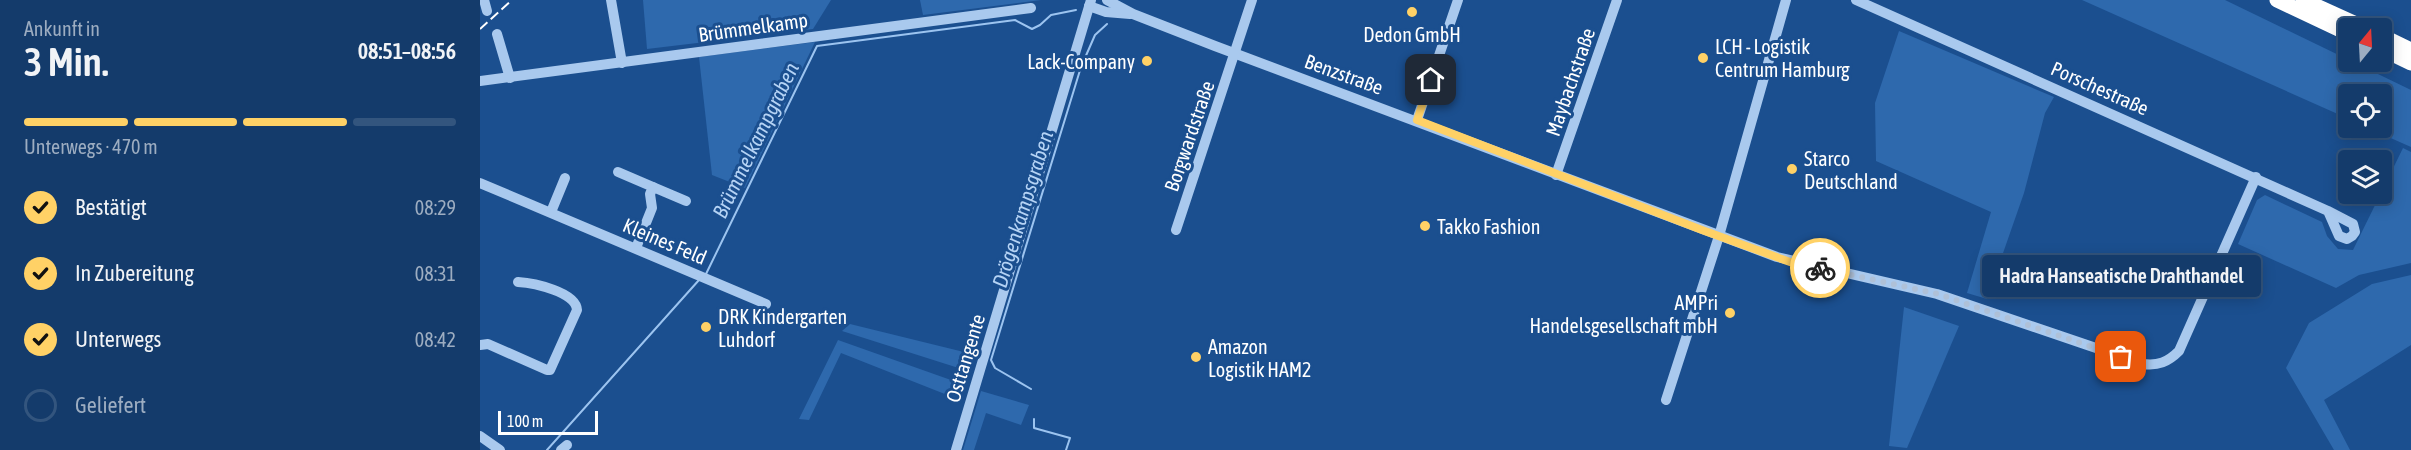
<!DOCTYPE html>
<html lang="de">
<meta charset="utf-8">
<style>
:root{--surface:#143b6b;--page:#1d4271;--text:#f1f3f6;--muted:#9dadc1;--line:#33557e;--accent:#ffd166}
body{margin:0;font-family:"Asap Condensed",sans-serif;background:var(--page);color:var(--text);height:100vh;display:flex;flex-direction:column;font-size:22px;white-space:nowrap}
*{box-sizing:border-box;margin:0}
p{font-size:20px;color:var(--muted)}
.icon{flex:none;width:33px;height:33px;fill:none;stroke:currentColor;stroke-width:2;stroke-linecap:round;stroke-linejoin:round}
.map{position:relative;flex:1;overflow:hidden}
.side{display:flex;flex-direction:column;background:var(--surface);width:480px}
.side>*{flex:none}
.needle{width:39px;rotate:18deg}
.tools{position:absolute;left:1858px;top:18px;display:grid;gap:12px}
.tools a{display:grid;place-items:center;width:54px;height:54px;border-radius:6px;background:var(--surface);box-shadow:0 3px 15px #0003,0 0 0 2px var(--line);font-size:30px}
.scale{position:absolute;left:18px;bottom:15px;width:100px;box-sizing:border-box;padding-left:6px;border:3px solid #fff;border-top:0;font-size:16px;line-height:21px;white-space:nowrap;color:#fff;-webkit-text-stroke:4px #1b4f8f;paint-order:stroke}
.pin{position:absolute;display:grid;place-items:center;width:51px;height:51px;color:#fff;margin:-26px;border-radius:12px;box-shadow:0 3px 9px #0006}
.courier{position:absolute;display:grid;place-items:center;width:60px;height:60px;margin:-30px;border:4px solid #ffd166;border-radius:50%;background:#fff;color:#222;box-shadow:0 2px 8px #0007}
.bubble{position:absolute;height:42px;border-radius:6px;background:var(--surface);box-shadow:0 3px 15px #0003,0 0 0 2px var(--line);font-size:20px;font-weight:600;line-height:42px;text-align:center}
.head em{font-style:normal;font-weight:600}
.head div{display:flex;flex-direction:column-reverse}
.head{display:flex;align-items:center;justify-content:space-between;height:102px;padding:0 24px}
h1{font-size:39px;font-weight:600;line-height:45px}
.bar{display:grid;grid-template-columns:repeat(4,1fr);gap:9px 6px;align-content:center;height:72px;padding:0 24px}
.bar i{height:8px;border-radius:4px;background:var(--line)}
.bar .current{background:var(--accent)}
.bar p{grid-column:span 4}
ol{padding:0 24px;list-style:none}
li{display:flex;align-items:center;gap:18px;height:66px}
li p{margin-inline-start:auto}
li .icon{padding:6px;border-radius:50%;background:var(--accent);color:#111;stroke-width:4}
li:last-child{color:var(--muted)}
li i{width:33px;height:33px;border:3px solid var(--line);border-radius:50%}
main{display:flex;flex:1;min-height:0}
.map>svg:first-child{display:block}
.green{fill:#2e69ad}
.lines{fill:none;stroke-linecap:round;stroke-linejoin:round}
.stream{stroke:#9cc4f0;stroke-width:2}
.minor{stroke:#a9c9ee;stroke-width:10}
.highway{stroke:#fff;stroke-width:15}
.rail{stroke:#fff;stroke-width:2;stroke-dasharray:10 4.5;stroke-linecap:butt}
.done{stroke:#afc1d8;stroke-width:6;stroke-dasharray:0 10.8}
.route{stroke:#ffd166;stroke-width:8}
.poi-dot{fill:#ffd166;stroke:#1b4f8f;stroke-width:2}
.labels{text-anchor:middle;dominant-baseline:central;stroke-width:6;stroke-linejoin:round;paint-order:stroke}
.street-label{font-size:20px;fill:#fff;stroke:#1b4f8f}
.poi-label{font-size:20px;fill:#fff;stroke:#1b4f8f;text-anchor:start}
.water-label{font-size:21px;font-style:italic;fill:#b5d3f5;stroke:#1b4f8f}
</style>
<main>
<section class="side">
<div class="head"><div><h1>3 Min.</h1><p>Ankunft in</p></div><em>08:51–08:56</em></div>
<div class="bar"><i class="current"></i><i class="current"></i><i class="current"></i><i></i><p>Unterwegs · 470 m</p></div>
<ol>
<li><svg class="icon" aria-label="check" viewBox="0 0 24 24"><path d="M5 12l5 5 9-10"/></svg>Bestätigt<p>08:29</p></li>
<li><svg class="icon" aria-label="check" viewBox="0 0 24 24"><path d="M5 12l5 5 9-10"/></svg>In Zubereitung<p>08:31</p></li>
<li><svg class="icon" aria-label="check" viewBox="0 0 24 24"><path d="M5 12l5 5 9-10"/></svg>Unterwegs<p>08:42</p></li>
<li><i></i>Geliefert</li>
</ol>
</section>
<div class="map">
<svg width="1931" height="450" viewBox="0 0 1931 450">
<rect width="100%" height="100%" fill="#1b4f8f"/>
<g class="green">
<polygon points="163,0 351,0 333,29 167,49"/>
<polygon points="440,0 561,0 443,15"/>
<polygon points="1602,0 1745,0 1931,90 1931,147 1888,128 1902,128 1902,94 1869,94 1869,119"/>
<polygon points="1419,31 1574,97 1565,113 1544,193 1507,299 1487,293 1511,212 1396,161 1395,103"/>
<polygon points="335,42 265,188 232,175 219,57"/>
<polygon points="1923,148 1931,152 1931,263 1879,275 1856,288 1758,244 1777,200 1785,195 1842,222 1847,236 1858,249 1873,250"/>
<polygon points="1931,275 1931,345 1844,400 1870,450 1854,450 1806,368 1829,323 1892,284"/>
<polygon points="1424,307 1479,326 1427,448 1409,446"/>
<polygon points="370,324 492,354 488,371 362,331"/>
<polygon points="358,340 485,385 480,400 361,353 329,420 319,419"/>
<polygon points="501,391 549,405 541,425 506,413 494,450 483,450"/>
</g>
<g class="lines">
<g class="stream">
<polyline points="226,274 337,46 535,20 552,29 560,25 571,15 596,10"/>
<polyline points="551,389 515,368 511,360 601,67 615,35 627,24"/>
<polyline points="554,419 554,428 590,438 586,450"/>
<polyline points="67,450 219,280"/>
</g>
<g class="minor">
<polyline points="4,0 7,11"/>
<polyline points="131,0 142,63"/>
<path d="M627,0L653,14L735,46L1297,257L1457,294L1663,364C1678,366 1688,362 1699,351L1776,177"/>
<polyline points="1376,0 1848,211 1873,224 1875,232 1872,236 1867,239 1859,236 1848,211"/>
<polyline points="609,6 626,12 650,14"/>
<polyline points="17,34 30,78"/>
<polyline points="0,81 551,8"/>
<polyline points="937,120 978,0"/>
<polyline points="138,172 173,187 170,194 172,208 156,248"/>
<polyline points="1076,175 1137,0"/>
<polyline points="0,183 286,304"/>
<polyline points="173,187 206,201"/>
<polyline points="71,212 85,178"/>
<polyline points="696,230 772,0"/>
<path d="M0,345L8,344L67,370H70L97,310C96,292 54,283 38,282"/>
<polyline points="1186,400 1239,236 1306,0"/>
<polyline points="0,436 20,450"/>
<polyline points="81,450 87,445"/>
<polyline points="476,450 611,0"/>
</g>
<g class="highway">
<polyline points="1797,0 1869,34"/>
<polyline points="1823,0 1885,28"/>
<polyline points="1902,36 1931,50"/>
<polyline points="1902,49 1931,63"/>
</g>
<polyline class="rail" points="0,29 32,0"/>
</g>
<g class="lines">
<polyline class="done" points="1340,268 1458,294 1641,357"/>
<polyline class="route" points="951,80 937,120 1222,230 1310,262 1340,268"/>
</g>
<g class="poi-dot">
<circle cx="932" cy="12" r="6"/>
<circle cx="1223" cy="58" r="6"/>
<circle cx="667" cy="61" r="6"/>
<circle cx="1312" cy="169" r="6"/>
<circle cx="945" cy="226" r="6"/>
<circle cx="1250" cy="313" r="6"/>
<circle cx="226" cy="327" r="6"/>
<circle cx="716" cy="357" r="6"/>
</g>
<g class="labels">
<g class="street-label">
<text transform="translate(273 27) rotate(-8)">Brümmelkamp</text>
<text transform="translate(864 74) rotate(20)">Benzstraße</text>
<text transform="translate(1090 82) rotate(-71)">Maybachstraße</text>
<text transform="translate(1620 88) rotate(24)">Porschestraße</text>
<text transform="translate(709 136) rotate(-71)">Borgwardstraße</text>
<text transform="translate(185 241) rotate(23)">Kleines Feld</text>
<text transform="translate(485 358) rotate(-73)">Osttangente</text>
</g>
<g class="poi-label">
<text x="932" y="34" text-anchor="middle">Dedon GmbH</text>
<text x="1235" y="46">LCH - Logistik<tspan x="1235" dy="23">Centrum Hamburg</tspan></text>
<text x="655" y="61" text-anchor="end">Lack-Company</text>
<text x="1324" y="158">Starco<tspan x="1324" dy="23">Deutschland</tspan></text>
<text x="957" y="226">Takko Fashion</text>
<text x="1238" y="302" text-anchor="end">AMPri<tspan x="1238" dy="23">Handelsgesellschaft mbH</tspan></text>
<text x="238" y="316">DRK Kindergarten<tspan x="238" dy="23">Luhdorf</tspan></text>
<text x="728" y="346">Amazon<tspan x="728" dy="23">Logistik HAM2</tspan></text>
</g>
<g class="water-label">
<text transform="translate(275 140) rotate(-64)">Brümmelkampgraben</text>
<text transform="translate(542 209) rotate(-73)">Drögenkampsgraben</text>
</g>
</g>
</svg>
<div class="tools">
<a><svg class="needle" viewBox="-14 -14 28 28"><path d="M0-13l5 13h-10z" fill="#e53935"/><path d="M0 13l5-13h-10z" fill="#9dadc1"/></svg></a>
<a><svg class="icon" aria-label="locate" viewBox="0 0 24 24"><circle cx="12" cy="12" r="6"/><path d="M12 2v4M12 18v4M2 12h4M18 12h4"/></svg></a>
<a><svg class="icon" aria-label="layers" viewBox="0 0 24 24"><path d="M12 4l9 5-9 5-9-5zM3 14l9 5 9-5"/></svg></a>
</div>
<div class="scale">100 m</div>
<div class="pin" style="left:1641px;top:357px;background:#ea580c"><svg class="icon" aria-label="bag" viewBox="0 0 24 24"><path d="M5 8h14l-1 12H6zM9 8a3 3 0 0 1 6 0"/></svg></div>
<div class="pin" style="left:951px;top:80px;background:#1f2937"><svg class="icon" aria-label="home" viewBox="0 0 24 24"><path d="M3 11l9-7 9 7M6 9v11h12V9"/></svg></div>
<div class="courier" style="left:1340px;top:268px"><svg class="icon" aria-label="bike" viewBox="0 0 24 24"><circle cx="6" cy="16" r="4"/><circle cx="18" cy="16" r="4"/><path d="M6 16l4-8h5l3 8M10 8l3 8H6M13 5h3"/></svg></div>
<div class="bubble" style="left:1502px;top:255px;width:279px">Hadra Hanseatische Drahthandel</div>
</div>
</main>
